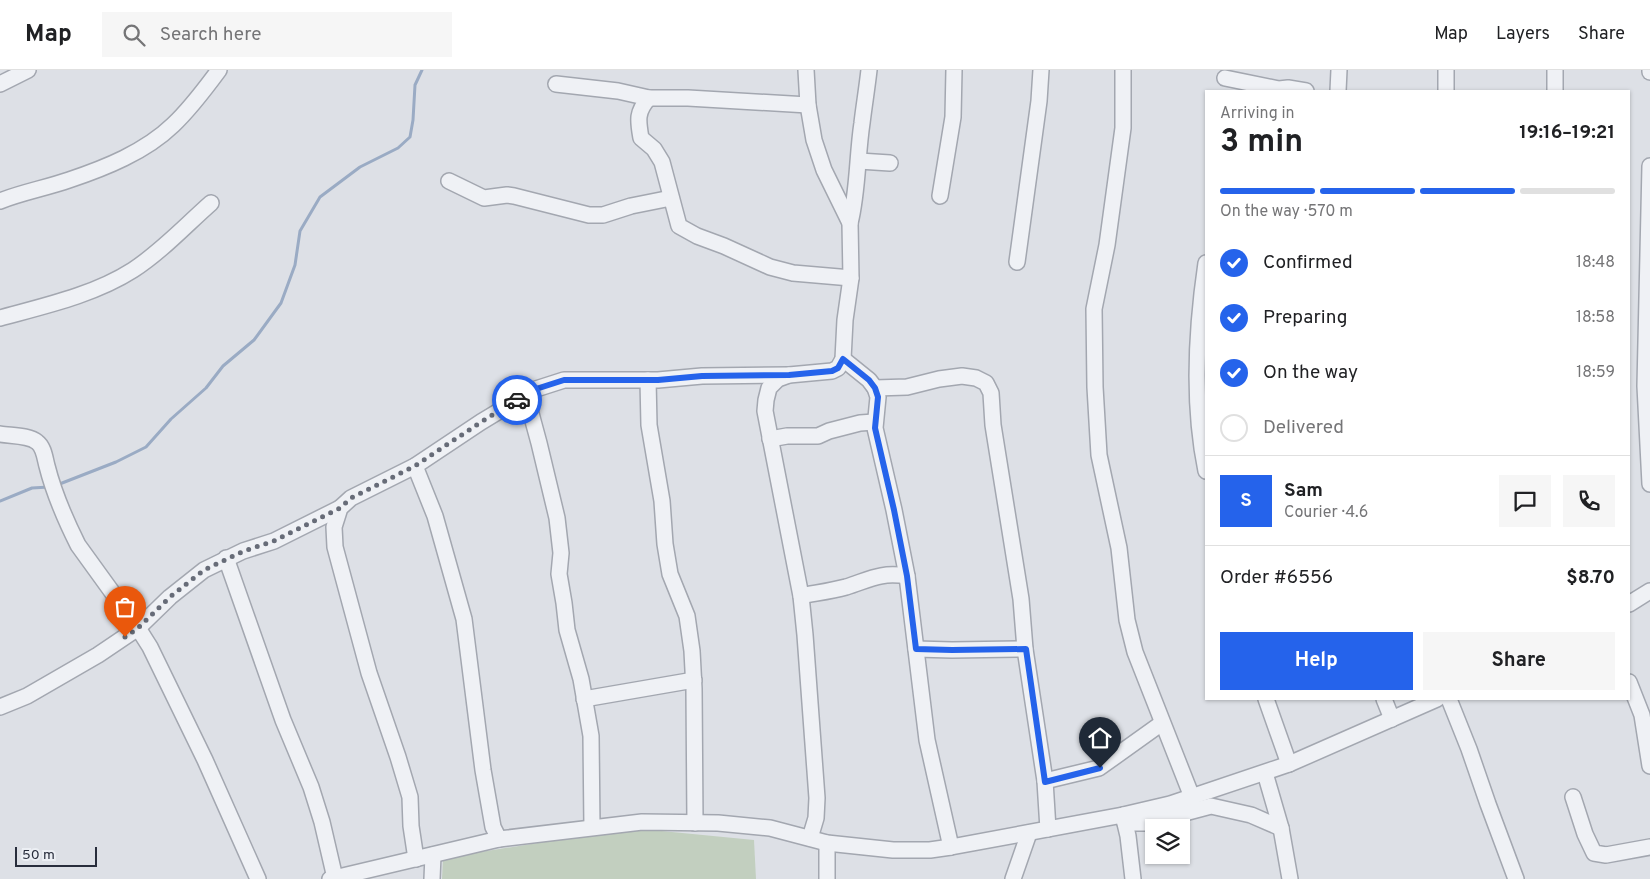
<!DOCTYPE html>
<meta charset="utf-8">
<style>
:root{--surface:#fff;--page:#f6f6f6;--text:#202124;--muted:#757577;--line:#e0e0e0;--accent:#2563eb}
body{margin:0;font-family:Overpass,sans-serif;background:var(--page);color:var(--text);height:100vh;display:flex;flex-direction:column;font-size:19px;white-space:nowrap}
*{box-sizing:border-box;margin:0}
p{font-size:16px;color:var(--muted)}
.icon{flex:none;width:28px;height:28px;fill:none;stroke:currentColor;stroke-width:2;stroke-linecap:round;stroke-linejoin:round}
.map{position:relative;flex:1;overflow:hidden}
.sheet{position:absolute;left:1205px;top:20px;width:425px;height:610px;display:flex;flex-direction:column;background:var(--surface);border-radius:0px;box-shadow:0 1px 4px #0004}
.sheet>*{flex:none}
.fabs{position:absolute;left:1145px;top:749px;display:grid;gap:10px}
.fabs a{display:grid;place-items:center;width:45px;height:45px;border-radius:0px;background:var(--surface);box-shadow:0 1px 4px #0004;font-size:25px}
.scale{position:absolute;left:15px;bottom:12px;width:82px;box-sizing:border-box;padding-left:5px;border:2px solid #282d3c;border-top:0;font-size:14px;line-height:18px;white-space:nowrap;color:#282d3c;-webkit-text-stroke:4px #eceff4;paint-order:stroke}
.pin{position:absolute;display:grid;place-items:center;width:42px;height:42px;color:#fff;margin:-51px -21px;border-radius:50% 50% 50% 0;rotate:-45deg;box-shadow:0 0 5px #0007}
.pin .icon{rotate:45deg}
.courier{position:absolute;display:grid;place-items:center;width:50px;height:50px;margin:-25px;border:4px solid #2563eb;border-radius:50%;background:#fff;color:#222;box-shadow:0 1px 6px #0007}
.summary em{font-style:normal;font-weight:700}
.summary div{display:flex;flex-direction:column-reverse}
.summary{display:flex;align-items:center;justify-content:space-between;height:85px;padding:0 15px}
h1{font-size:32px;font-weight:700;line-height:38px}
.bar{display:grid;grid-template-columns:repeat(4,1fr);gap:8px 5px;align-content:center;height:60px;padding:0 15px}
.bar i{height:6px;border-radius:4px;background:var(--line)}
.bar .selected{background:var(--accent)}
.bar p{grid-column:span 4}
.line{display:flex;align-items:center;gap:12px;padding:0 15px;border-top:1px solid var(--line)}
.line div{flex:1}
.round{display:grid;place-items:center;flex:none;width:52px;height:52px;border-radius:0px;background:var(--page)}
ol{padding:0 15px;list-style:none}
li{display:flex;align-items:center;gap:15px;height:55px}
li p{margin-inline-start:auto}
li .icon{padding:5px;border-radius:50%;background:var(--accent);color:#fff;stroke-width:4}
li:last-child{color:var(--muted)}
li i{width:28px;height:28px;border:2px solid var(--line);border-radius:50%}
.action{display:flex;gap:10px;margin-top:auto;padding:10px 15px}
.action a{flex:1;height:58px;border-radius:0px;background:var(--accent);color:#fff;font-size:20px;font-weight:700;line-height:58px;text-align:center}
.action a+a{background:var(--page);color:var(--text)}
header{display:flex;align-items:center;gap:30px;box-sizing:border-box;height:70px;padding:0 25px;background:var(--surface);border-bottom:1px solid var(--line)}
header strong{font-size:24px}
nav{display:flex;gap:28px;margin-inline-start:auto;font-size:18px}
.search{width:350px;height:45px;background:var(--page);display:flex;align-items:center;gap:12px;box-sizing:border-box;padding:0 18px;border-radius:0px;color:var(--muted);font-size:19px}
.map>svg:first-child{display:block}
.green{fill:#c2cfbf}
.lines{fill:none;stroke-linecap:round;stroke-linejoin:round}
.stream{stroke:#9aabc4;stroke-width:3}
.minor-casing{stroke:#a3a7b0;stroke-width:18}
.minor{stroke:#eff1f5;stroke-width:15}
.done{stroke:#676c78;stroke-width:5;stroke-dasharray:0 9}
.route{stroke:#2563eb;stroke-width:6}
</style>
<header>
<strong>Map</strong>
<div class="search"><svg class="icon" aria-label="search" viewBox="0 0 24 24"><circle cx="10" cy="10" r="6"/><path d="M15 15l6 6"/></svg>Search here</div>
<nav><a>Map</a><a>Layers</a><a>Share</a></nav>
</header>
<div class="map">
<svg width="1650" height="809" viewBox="0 0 1650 809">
<rect width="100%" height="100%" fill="#dde0e6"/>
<polygon class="green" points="631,758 754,770 756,809 442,809 443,788"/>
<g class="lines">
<g class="stream">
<polyline points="57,415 116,392 146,377 171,349 206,318 223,296 254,270 281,233 295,195 300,161 320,127 360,97 398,78 410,67 413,50 415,15 422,0"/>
<polyline points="0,431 32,418 49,417"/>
</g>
<g class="minor-casing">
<g id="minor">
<polyline points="806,0 808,35 814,70 824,100 850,153 851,208 845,250 843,289 838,298 832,301 789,305 778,309 769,318 766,330 765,341 801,526 805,565 817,728 816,748 810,768"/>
<polyline points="1123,0 1123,58 1107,175 1094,239 1095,317 1099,385 1119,478 1127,550 1135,582 1192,727"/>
<polyline points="1650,0 1650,2"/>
<polyline points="1225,8 1279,19 1288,18 1306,21"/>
<polyline points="0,14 28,0"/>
<polyline points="556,14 618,21 649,28 688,28 808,35"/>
<polyline points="1338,21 1339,0"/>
<polyline points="1446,21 1446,0"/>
<polyline points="1555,21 1555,0"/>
<path d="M649,28C636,42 638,51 641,68L654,79L662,92L679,156L697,166L724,176L770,197L793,203L851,208"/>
<polyline points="859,91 890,93"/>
<polyline points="1650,96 1645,316 1650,414"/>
<polyline points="449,111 484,128 507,125 514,126 589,145 603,145 631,136 671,128"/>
<polyline points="940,126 953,47 954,0"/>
<path d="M0,131C23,122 46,118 69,110C105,98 145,82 173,55C190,39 205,19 219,0"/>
<path d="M850,153C858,121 857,86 862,53C864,36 867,18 869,0"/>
<polyline points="1017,192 1039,31 1041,0"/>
<path d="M1206,193C1196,261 1192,333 1206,401"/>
<path d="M0,248C44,236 94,225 133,200C161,182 186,155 211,133"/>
<polyline points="843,289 869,310 875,318 878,327 875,358 894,440 907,506 927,670 951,777"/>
<polyline points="648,310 649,355 662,431 665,474 670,504 687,546 692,581 694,619 695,753"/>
<polyline points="875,318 907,317 939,309 962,306 976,308 986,313 991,323 993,355 1021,529 1025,579 1045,711 1048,759"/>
<polyline points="526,325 539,373 557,448 561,483 559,504 564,533 567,560 581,609 591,666 592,757"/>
<path d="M0,364C10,366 29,365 37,372C44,377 45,389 47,396C54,424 65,449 78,475L138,558L150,577L205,690L258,809"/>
<polyline points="770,369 787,366 818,366 829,361 860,353 874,352"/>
<polyline points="415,396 435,446 464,549 483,700 493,757 499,769"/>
<polyline points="226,488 283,650 311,717 322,752 335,808"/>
<path d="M801,526C816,523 831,521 846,517C871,509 880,502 907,506"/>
<polyline points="1629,534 1650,521"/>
<polyline points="916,579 952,580 1025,579"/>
<polyline points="1629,612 1642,645 1650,696"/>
<polyline points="584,629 694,610"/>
<polyline points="1266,629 1289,694"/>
<polyline points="1384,629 1392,649"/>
<polyline points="1449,629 1469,679 1488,734 1516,809"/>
<polyline points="0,637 27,626 98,585 138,558 170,527 204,500 243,481 274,471 340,438"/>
<polyline points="1265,703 1281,758 1290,809"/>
<polyline points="1045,711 1099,698 1162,653"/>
<polyline points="1573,727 1585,764 1594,783 1606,785 1650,777"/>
<polyline points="1123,745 1128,766 1133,809"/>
<polyline points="1125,753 1147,753 1211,736 1251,745 1281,758"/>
<polyline points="416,789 411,756 410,727 398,687 369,603 335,477 334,457 340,438 351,428 415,396 481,352 536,319 564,310 658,310 702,306 789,305"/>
<polyline points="330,809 499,769 642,752 718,753 770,758 827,773 893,780 930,780 951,777 1123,745 1170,734 1289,694 1437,629"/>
<polyline points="432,809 433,785"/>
<polyline points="827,809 827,773"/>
<polyline points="1013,809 1029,763"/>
</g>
</g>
<use href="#minor" class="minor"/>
</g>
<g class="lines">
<polyline class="done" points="125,567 138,558 170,527 204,500 244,481 274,471 340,438 351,428 415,396 481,352 517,330"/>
<polyline class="route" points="517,330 536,319 564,310 658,310 702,306 789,305 832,301 838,298 843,289 869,310 875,318 878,327 875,358 894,440 907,506 916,579 952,580 1026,579 1045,712 1100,698"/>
</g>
</svg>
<div class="fabs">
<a><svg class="icon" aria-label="layers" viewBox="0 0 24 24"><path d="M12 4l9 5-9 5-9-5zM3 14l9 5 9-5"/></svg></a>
</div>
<div class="scale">50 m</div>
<div class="pin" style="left:125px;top:567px;background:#ea580c"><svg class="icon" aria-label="bag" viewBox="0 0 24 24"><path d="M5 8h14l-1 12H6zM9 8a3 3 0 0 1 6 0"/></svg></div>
<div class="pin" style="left:1100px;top:698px;background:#1f2937"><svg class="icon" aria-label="home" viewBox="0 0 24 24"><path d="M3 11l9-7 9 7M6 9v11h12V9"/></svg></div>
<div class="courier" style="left:517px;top:330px"><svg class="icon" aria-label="car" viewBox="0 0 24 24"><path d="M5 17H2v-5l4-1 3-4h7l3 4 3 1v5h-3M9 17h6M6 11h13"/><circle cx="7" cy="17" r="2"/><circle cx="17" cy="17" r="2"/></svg></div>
<section class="sheet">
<div class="summary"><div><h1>3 min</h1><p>Arriving in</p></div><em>19:16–19:21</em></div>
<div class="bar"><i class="selected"></i><i class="selected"></i><i class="selected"></i><i></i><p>On the way · 570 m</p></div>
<ol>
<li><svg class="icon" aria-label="check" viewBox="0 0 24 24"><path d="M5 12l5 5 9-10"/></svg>Confirmed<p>18:48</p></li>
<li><svg class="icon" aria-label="check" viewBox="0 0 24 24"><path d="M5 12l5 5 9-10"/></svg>Preparing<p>18:58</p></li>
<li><svg class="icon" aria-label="check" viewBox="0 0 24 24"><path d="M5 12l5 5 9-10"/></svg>On the way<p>18:59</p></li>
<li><i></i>Delivered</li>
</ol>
<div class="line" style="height:90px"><b class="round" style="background:var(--accent);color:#fff">S</b><div><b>Sam</b><p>Courier · 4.6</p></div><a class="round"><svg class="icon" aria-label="chat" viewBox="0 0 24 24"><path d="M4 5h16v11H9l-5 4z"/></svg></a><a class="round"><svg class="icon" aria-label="phone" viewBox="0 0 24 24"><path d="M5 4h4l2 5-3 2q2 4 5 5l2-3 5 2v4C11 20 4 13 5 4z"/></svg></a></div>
<div class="line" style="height:65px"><div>Order #6556</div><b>$8.70</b></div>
<div class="action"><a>Help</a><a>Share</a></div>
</section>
</div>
